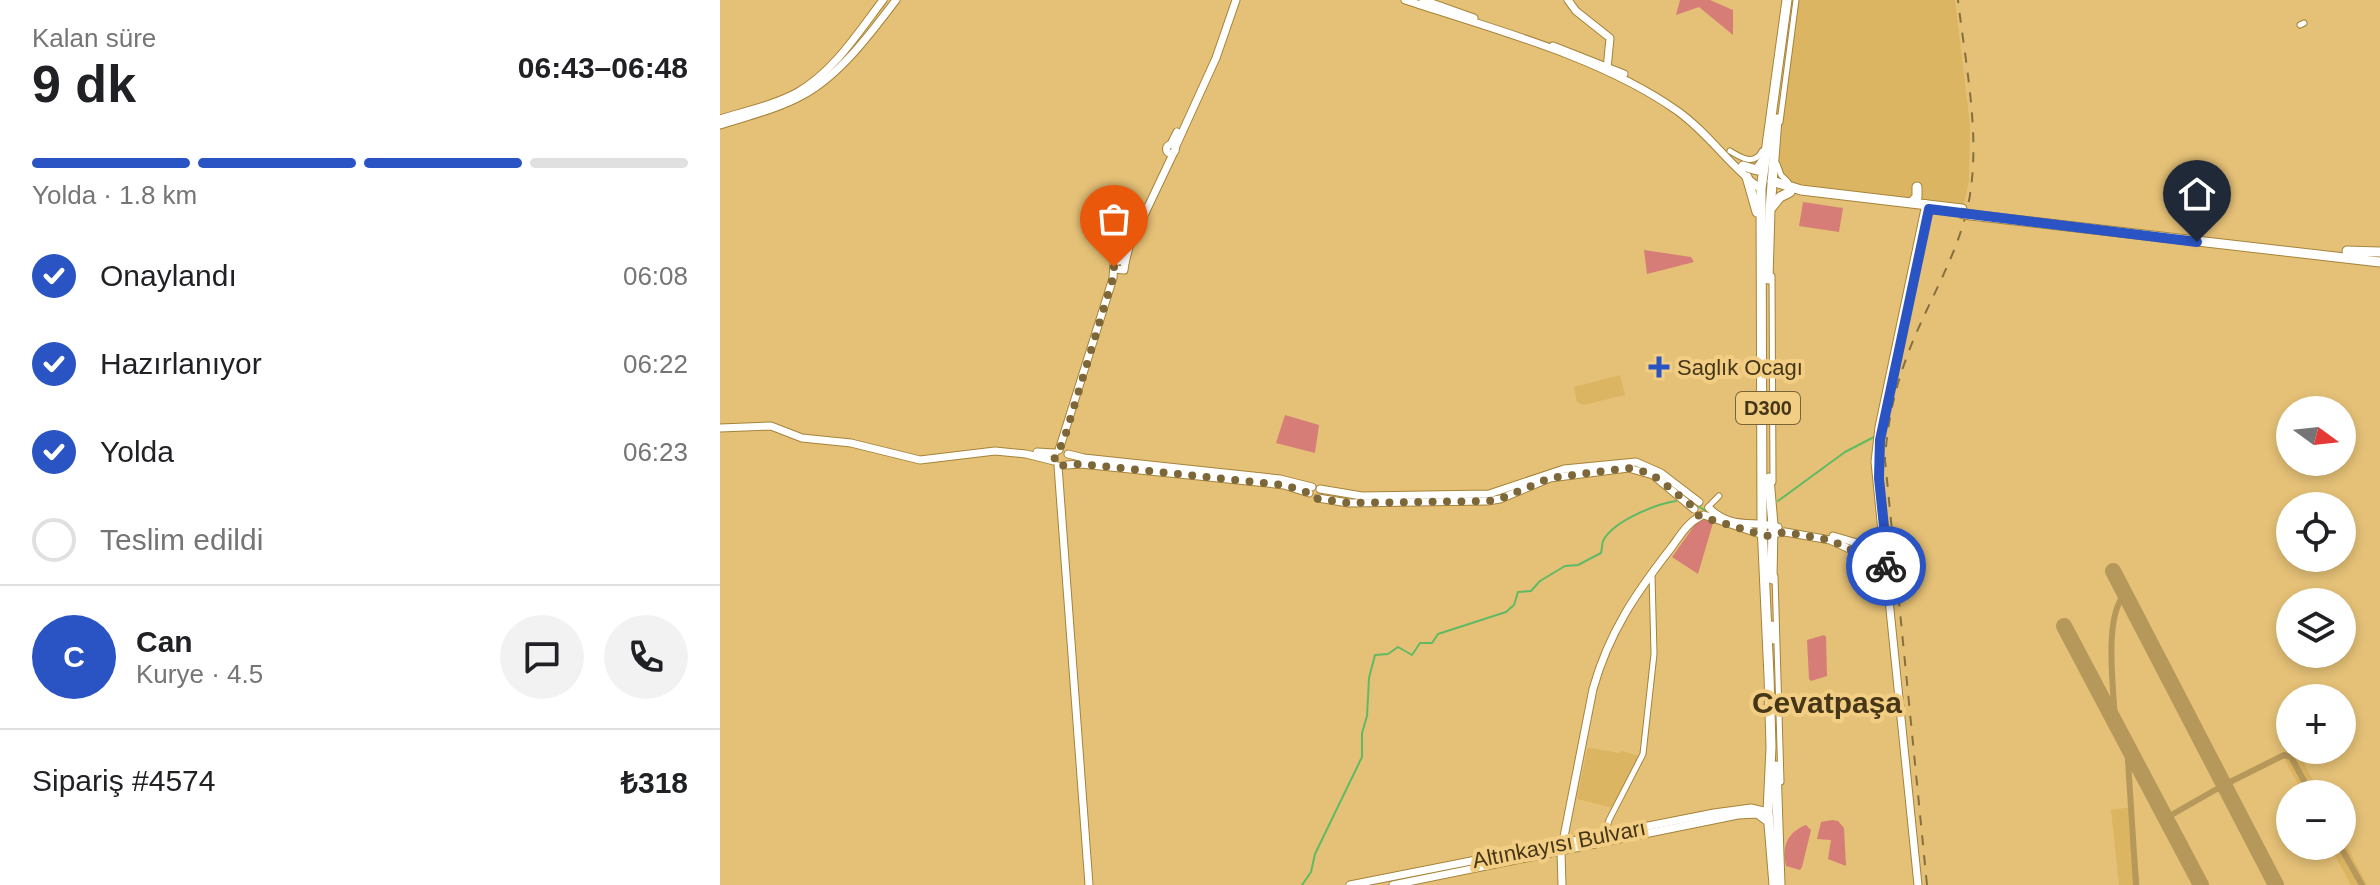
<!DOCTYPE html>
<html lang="tr">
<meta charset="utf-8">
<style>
:root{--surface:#fff;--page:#f2f2f2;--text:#202124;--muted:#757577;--line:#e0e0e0;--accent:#2a54c3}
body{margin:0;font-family:Helvetica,sans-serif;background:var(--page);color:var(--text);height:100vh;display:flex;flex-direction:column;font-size:30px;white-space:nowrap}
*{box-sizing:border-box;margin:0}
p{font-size:26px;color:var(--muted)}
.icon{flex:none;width:44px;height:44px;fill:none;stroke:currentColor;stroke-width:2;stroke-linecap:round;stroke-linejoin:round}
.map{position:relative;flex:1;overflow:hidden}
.details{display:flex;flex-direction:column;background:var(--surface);width:720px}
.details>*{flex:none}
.needle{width:52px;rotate:105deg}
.buttons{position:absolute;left:1556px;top:396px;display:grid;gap:16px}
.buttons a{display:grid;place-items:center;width:80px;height:80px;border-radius:50%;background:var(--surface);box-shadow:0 4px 12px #0003;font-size:40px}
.pin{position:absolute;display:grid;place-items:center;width:68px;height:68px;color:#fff;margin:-82px -34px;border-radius:50% 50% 50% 0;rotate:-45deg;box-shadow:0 0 8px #0007}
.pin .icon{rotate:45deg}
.courier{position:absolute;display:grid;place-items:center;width:80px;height:80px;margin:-40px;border:6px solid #2a54c3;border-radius:50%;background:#fff;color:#222;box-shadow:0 2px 10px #0007}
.head em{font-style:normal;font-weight:700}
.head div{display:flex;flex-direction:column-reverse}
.head{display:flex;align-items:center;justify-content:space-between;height:136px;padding:0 32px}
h1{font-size:52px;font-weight:700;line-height:60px}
.bar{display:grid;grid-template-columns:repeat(4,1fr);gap:12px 8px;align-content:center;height:96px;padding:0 32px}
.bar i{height:10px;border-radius:6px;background:var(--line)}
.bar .on{background:var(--accent)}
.bar p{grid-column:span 4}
.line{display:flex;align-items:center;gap:20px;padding:0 32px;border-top:2px solid var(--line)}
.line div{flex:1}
.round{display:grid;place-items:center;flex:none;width:84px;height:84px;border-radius:42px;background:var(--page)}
ol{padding:0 32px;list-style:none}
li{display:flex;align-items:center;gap:24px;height:88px}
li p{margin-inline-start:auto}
li .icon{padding:8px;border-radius:50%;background:var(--accent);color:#fff;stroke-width:4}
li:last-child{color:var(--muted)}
li i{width:44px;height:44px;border:4px solid var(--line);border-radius:50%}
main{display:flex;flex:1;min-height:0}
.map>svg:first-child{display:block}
.built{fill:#dcb562}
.green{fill:#d67d77}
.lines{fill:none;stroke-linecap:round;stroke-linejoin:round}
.stream{stroke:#60ba64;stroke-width:2}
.taxiway{stroke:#b6985a;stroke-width:6}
.runway{stroke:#b6985a;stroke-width:16}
.minor-casing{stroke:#a58339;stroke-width:7}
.major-casing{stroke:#a58339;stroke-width:9}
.highway-casing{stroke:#a58339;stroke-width:11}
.minor{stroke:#fff;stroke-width:5}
.major{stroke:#fff;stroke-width:7}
.highway{stroke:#fff;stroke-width:9}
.rail{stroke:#866f3e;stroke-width:2;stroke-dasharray:10 10;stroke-linecap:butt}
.highway-bridge-casing{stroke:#a58339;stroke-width:11;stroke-linecap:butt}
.highway-bridge{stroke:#fff;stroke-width:9}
.done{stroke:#7d6739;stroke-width:8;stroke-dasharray:0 14.4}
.route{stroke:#2a54c3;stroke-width:10}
.poi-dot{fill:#2a54c3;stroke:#f2ce84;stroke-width:3}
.labels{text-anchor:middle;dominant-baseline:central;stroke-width:8;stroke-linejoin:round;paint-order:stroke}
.shield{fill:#f2ce84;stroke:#796438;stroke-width:2}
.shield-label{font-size:20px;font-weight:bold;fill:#453617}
.poi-label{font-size:22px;fill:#453617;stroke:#f2ce84;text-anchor:start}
.street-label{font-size:22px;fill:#453617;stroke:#f2ce84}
.district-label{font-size:30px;font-weight:bold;fill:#453617;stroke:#f2ce84}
</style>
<main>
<section class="details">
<div class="head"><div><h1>9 dk</h1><p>Kalan süre</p></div><em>06:43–06:48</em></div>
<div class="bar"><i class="on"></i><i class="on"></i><i class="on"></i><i></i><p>Yolda · 1.8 km</p></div>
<ol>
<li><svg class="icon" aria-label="check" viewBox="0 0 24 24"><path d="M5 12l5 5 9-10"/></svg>Onaylandı<p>06:08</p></li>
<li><svg class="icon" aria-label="check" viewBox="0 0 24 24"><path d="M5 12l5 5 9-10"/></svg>Hazırlanıyor<p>06:22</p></li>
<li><svg class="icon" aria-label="check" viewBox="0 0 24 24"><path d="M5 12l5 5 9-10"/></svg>Yolda<p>06:23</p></li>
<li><i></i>Teslim edildi</li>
</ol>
<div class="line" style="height:144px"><b class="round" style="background:var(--accent);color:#fff">C</b><div><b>Can</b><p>Kurye · 4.5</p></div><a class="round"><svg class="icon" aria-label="chat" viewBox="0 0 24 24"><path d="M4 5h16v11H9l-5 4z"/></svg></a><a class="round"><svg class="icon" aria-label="phone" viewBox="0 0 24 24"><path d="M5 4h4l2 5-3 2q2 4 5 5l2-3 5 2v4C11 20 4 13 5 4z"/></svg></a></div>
<div class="line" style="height:104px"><div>Sipariş #4574</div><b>₺318</b></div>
</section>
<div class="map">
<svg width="1660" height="885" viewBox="0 0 1660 885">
<rect width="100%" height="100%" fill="#e5c177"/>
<g class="built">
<polygon points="1077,0 1235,0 1250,125 1249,180 1244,204 1070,183 1059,168 1058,157"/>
<polygon points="900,375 905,395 863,405 857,402 854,387"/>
<polygon points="870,748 899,753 902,751 919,756 893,808 857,799 867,749"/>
<polygon points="1570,749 1577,750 1600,794 1583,794 1562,754"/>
<polygon points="1411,807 1420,885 1399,885 1391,810"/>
<polygon points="1622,837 1647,885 1631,885 1610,846 1622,846"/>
</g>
<g class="green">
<polygon points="960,0 990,0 1013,10 1013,35 979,7 956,15"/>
<polygon points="1083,202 1123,208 1119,232 1079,226"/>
<polygon points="924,250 971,257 974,262 927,274"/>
<polygon points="565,415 599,425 595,453 556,443"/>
<polygon points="979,519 986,519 993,523 978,574 952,557"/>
<polygon points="1104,635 1106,637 1107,676 1091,681 1089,679 1087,640"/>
<polygon points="1112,820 1118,821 1124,828 1126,866 1108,859 1111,840 1097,839 1101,822"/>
<path d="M1086,825L1091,830L1082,867L1080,870L1066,866C1062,847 1066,833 1086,825Z"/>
</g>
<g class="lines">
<g class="stream">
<polyline points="1058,501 1125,452 1154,437"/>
<polyline points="978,506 986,511"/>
<path d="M582,885L591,872L595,854L642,757V733L647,716L649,678L655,655L668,654L678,647L692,655L700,643H712L718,634L786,612L794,605L798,592L811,591L820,581L845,566L858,565L881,553C882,549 882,545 883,541C893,521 936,504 956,501"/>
</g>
<g class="taxiway">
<path d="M1395,721C1394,690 1383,617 1405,594"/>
<polyline points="1407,745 1416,885"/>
<polyline points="1446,818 1502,786 1564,755 1571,757 1591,794"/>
<polyline points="1620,846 1642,885"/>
</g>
<g class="runway">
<polyline points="1393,571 1556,885"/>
<polyline points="1344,626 1481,885"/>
</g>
<g class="minor-casing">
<g id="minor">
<polyline points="1580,25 1584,23"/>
<polyline points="1060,122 1076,0"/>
<path d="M1010,151C1021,158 1035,166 1042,151"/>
<polyline points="1057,164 1061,175 1068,182"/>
<polyline points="1052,276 1053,482"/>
<polyline points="988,507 999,496"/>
<polyline points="1055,576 1061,782"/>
<polyline points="1052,624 1054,641"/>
<polyline points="885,834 889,820 923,754 934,654 932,575"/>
</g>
</g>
<g class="major-casing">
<g id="major">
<path d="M685,0C773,29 881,57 956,110C988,132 1012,169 1041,189"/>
<polyline points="703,0 754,18"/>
<polyline points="848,0 856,11 890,38 887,69"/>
<polyline points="833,46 904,74"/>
<path d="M0,119C26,111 54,105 78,92C114,71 138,33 163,0"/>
<path d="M0,125C28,116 58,109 83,95C120,75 151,33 176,0"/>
<polyline points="451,144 457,132"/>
<circle cx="451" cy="149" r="4.5"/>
<polyline points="455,148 496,58 516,0"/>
<polyline points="405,263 409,247 454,152"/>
<polyline points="0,428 51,426 82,438 131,443 200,460 275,451 306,454 334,461"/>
<polyline points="339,450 393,278 394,263 400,260 405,263 404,270 395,269"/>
<polyline points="317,452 335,453"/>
<polyline points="348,454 364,458 560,479 592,487"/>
<polyline points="347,465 361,464 547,483 564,485 589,493"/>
<polyline points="338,466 369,885"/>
<polyline points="600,489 642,496 769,494 844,469 916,462 941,473 979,502"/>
<polyline points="598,498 628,503 768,501 780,499 830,478 908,468 933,475 974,509"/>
<path d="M989,508C1011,530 1033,520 1058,527"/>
<polyline points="984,515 1043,535 1065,532 1110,540 1166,566"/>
<polyline points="1113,536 1137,543 1165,557"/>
<polyline points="630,885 994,813 1031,808 1048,812"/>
<polyline points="673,885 1018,815 1037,814 1049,823"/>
<path d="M842,885L841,852L873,689C889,632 916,593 951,548C960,536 967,523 981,516"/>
<polyline points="1198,885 1155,462 1159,427 1206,204"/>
</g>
</g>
<g class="highway-casing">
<g id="highway">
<polyline points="1023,166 1037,170 1043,161"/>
<polyline points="1027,177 1037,212"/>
<polyline points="1052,181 1081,190 1242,209"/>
<polyline points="1192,202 1197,197 1197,187"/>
<polyline points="1052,207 1060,197 1070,192"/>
<polyline points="1251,215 1660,262"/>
<polyline points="1627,251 1660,252"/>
<polyline points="1048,279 1050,210 1057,119"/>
<polyline points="1049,478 1053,525 1052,579"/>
<polyline points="1056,766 1060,885"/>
<polyline points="1054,885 1048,812 1051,747 1049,676 1042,525 1041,189 1067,0"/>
</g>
</g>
<use href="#minor" class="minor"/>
<use href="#major" class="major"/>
<use href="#highway" class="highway"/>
<path class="rail" d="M1207,885L1165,460C1167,425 1174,392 1186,359C1203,311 1231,268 1245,218C1264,149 1246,70 1238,0"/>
<g class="highway-bridge-casing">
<polyline id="highway-bridge" points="1240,213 1251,215"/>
</g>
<use href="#highway-bridge" class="highway-bridge"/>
</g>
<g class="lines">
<polyline class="done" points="394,267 393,278 343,443 334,456 337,466 361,464 564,485 586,492 592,498 628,503 768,501 780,499 830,478 908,468 929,473 940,480 972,506 979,516 1046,536 1065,532 1110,540 1166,566"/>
<polyline class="route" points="1166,566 1168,566 1159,478 1160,440 1209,209 1477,242"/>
</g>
<path class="poi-dot" d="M935 355h8v8h8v8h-8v8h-8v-8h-8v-8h8z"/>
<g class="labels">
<rect class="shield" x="1016" y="392" width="64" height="32" rx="6"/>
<g class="shield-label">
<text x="1048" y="408">D300</text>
</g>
<g class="poi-label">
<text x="957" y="367">Saglık Ocagı</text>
</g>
<g class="street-label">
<text transform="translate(839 844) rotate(-11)">Altınkayısı Bulvarı</text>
</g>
<g class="district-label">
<text x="1107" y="702">Cevatpaşa</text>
</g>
</g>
</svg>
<div class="buttons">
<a><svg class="needle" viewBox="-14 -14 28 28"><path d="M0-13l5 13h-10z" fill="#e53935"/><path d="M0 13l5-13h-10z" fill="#757577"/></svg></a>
<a><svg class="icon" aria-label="locate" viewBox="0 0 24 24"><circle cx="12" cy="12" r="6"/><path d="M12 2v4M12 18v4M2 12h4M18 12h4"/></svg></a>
<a><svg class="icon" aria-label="layers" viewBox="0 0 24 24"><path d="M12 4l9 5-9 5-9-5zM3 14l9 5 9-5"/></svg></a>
<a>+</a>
<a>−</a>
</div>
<div class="pin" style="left:394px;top:267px;background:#ea580c"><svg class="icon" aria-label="bag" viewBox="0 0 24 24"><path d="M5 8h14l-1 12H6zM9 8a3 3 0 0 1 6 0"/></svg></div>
<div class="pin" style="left:1477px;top:242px;background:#1f2937"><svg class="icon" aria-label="home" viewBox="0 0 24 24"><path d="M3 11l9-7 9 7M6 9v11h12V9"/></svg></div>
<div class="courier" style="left:1166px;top:566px"><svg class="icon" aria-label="bike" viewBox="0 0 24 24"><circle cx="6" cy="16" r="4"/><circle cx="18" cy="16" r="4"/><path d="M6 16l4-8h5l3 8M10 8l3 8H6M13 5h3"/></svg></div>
</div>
</main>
